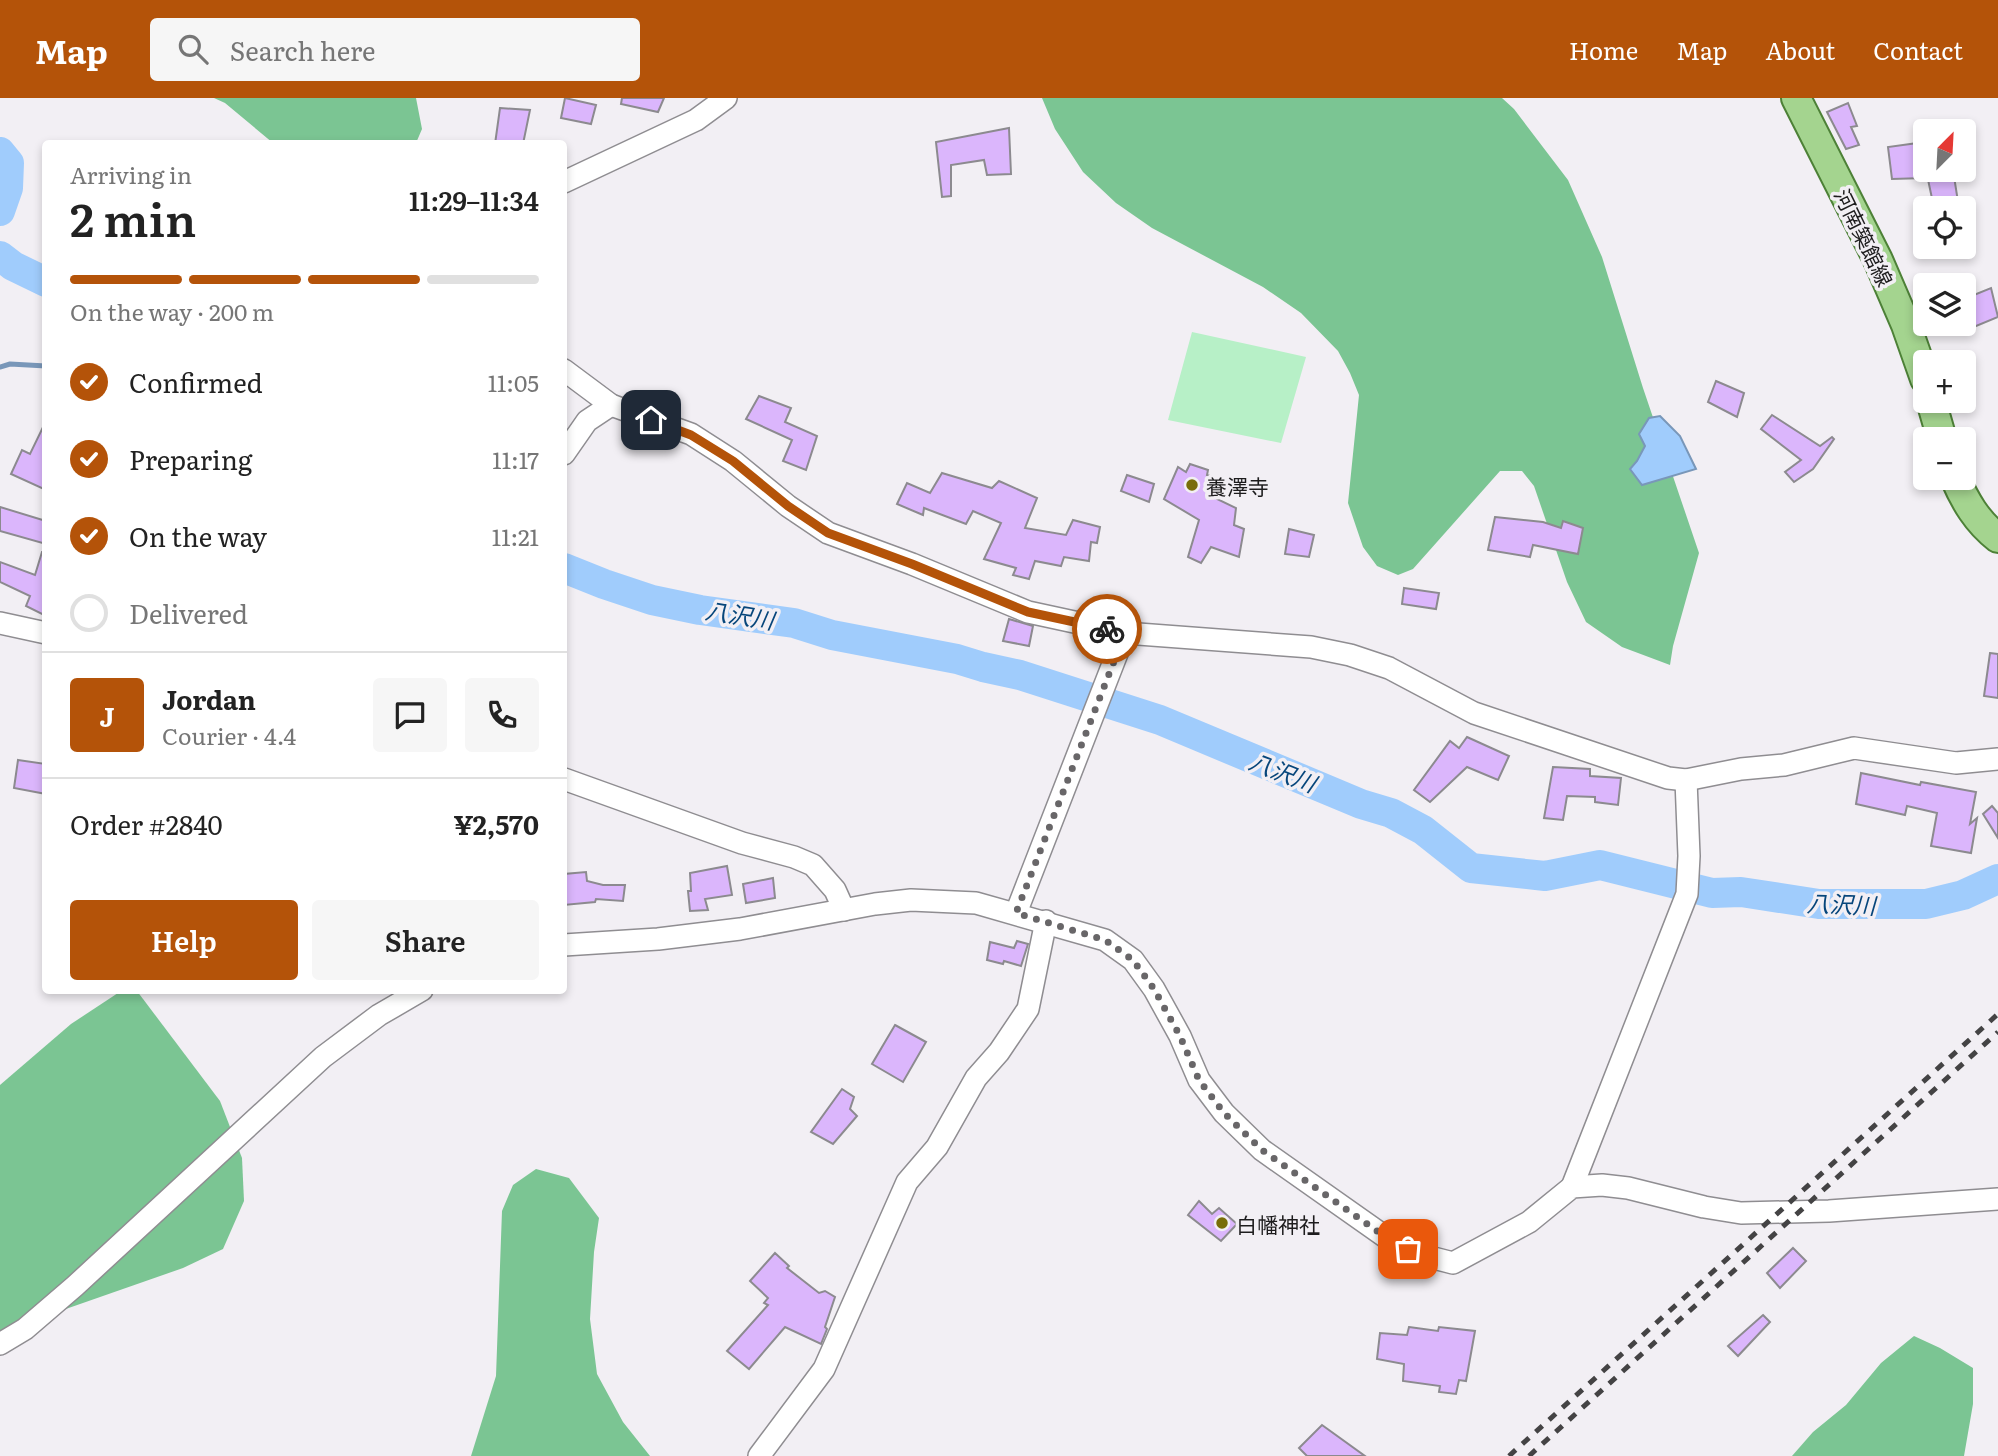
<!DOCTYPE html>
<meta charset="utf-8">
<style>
:root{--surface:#fff;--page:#f6f6f6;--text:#222;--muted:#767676;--line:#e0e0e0;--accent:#b45309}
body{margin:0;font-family:Literata,"Noto Sans JP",serif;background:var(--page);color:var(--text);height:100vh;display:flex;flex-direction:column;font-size:26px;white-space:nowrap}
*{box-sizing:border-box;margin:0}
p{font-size:23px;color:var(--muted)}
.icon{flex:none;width:38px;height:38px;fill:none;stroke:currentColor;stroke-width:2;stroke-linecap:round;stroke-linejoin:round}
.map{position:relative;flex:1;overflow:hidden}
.sheet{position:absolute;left:42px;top:42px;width:525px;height:854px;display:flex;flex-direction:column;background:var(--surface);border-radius:7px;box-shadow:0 4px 10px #0003}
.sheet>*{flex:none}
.needle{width:46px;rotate:24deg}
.buttons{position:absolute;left:1913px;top:21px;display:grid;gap:14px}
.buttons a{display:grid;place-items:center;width:63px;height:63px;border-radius:7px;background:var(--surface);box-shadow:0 4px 10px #0003;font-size:35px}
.pin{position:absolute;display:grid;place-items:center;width:60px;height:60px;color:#fff;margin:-30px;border-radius:14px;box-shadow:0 4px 10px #0006}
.courier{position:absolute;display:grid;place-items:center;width:70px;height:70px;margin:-35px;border:5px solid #b45309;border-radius:50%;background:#fff;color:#222;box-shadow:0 2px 9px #0007}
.summary em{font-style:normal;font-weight:600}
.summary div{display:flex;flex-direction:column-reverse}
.summary{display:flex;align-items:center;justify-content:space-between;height:119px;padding:0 28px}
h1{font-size:46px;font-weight:600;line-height:52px}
.bar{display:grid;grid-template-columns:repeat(4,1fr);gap:10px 7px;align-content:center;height:84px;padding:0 28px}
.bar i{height:9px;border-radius:5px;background:var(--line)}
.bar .active{background:var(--accent)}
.bar p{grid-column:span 4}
.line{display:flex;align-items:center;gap:18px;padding:0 28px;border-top:2px solid var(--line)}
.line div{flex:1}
.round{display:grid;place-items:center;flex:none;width:74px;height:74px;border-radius:7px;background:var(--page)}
ol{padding:0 28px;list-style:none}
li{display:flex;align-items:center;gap:21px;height:77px}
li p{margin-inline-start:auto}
li .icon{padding:7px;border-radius:50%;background:var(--accent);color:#fff;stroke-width:4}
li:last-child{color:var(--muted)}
li i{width:38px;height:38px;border:4px solid var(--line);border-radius:50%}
.button{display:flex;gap:14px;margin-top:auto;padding:14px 28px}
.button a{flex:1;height:80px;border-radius:7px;background:var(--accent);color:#fff;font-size:28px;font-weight:600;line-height:80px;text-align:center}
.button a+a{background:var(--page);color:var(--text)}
header{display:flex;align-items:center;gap:42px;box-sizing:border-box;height:98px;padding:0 35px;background:var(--accent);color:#fff}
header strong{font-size:33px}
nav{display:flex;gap:38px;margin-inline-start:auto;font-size:24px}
.search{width:490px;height:63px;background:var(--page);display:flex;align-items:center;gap:18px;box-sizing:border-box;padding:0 24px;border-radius:7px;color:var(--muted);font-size:26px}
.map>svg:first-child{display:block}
.green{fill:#b7f0c7}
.forest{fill:#7bc593}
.water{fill:#a0ccfc;stroke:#7997b9;stroke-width:2}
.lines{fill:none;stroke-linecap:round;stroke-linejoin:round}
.stream{stroke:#7997b9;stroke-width:5}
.river{stroke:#a0ccfc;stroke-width:30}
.building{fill:#dbb6fc;stroke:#8c8a8f;stroke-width:2}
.minor-casing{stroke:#8f8d91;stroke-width:24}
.major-casing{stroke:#4d8137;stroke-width:32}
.minor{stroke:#fff;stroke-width:21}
.major{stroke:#a4d48f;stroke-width:28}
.rail{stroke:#444344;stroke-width:5;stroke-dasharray:9 9;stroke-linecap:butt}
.done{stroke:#686668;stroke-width:7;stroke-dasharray:0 12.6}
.route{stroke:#b45309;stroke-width:9}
.poi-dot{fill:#786d09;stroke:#f2eff4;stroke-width:2.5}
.labels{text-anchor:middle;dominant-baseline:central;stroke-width:7;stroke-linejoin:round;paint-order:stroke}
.street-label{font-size:21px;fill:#1d1c1d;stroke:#f2eff4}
.poi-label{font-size:21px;fill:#1d1c1d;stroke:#f2eff4;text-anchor:start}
.water-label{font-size:23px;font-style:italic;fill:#07467b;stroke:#f2eff4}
</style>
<header>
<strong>Map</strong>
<div class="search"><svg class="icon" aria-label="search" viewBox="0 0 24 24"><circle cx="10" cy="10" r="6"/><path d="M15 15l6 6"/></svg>Search here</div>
<nav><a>Home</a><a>Map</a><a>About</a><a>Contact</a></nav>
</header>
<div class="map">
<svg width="1998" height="1358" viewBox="0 0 1998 1358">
<rect width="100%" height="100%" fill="#f2eff4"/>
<polygon class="green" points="1192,234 1306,259 1281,345 1168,322"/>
<g class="forest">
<polygon points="214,0 416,0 422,31 416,45 273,45 225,5"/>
<polygon points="1042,0 1502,0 1514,11 1568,82 1602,159 1643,290 1699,455 1673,548 1670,567 1622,549 1586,524 1567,484 1534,388 1522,373 1500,373 1413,471 1398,477 1377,468 1363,449 1348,405 1359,297 1350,275 1338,253 1301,215 1263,189 1152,130 1116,105 1083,74 1055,31"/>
<polygon points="121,893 137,893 220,1003 242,1060 244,1103 223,1151 183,1170 0,1234 0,987 71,926"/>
<polygon points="536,1071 569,1080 599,1120 594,1154 590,1221 597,1276 623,1324 650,1358 471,1358 496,1278 502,1113 513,1087"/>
<polygon points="1914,1238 1940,1250 1973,1270 1973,1306 1964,1358 1792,1358 1813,1334 1846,1307 1881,1265"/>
</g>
<polygon class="water" points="1660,318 1680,338 1696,371 1642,387 1630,371 1637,363 1645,348 1639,336 1649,320"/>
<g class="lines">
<polyline class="stream" points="0,269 10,266 46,268"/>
<g class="river">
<polyline points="0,54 9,65 8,90 0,113"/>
<polyline points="0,158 13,168 46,184"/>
<polyline points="564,470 604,486 652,502 700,512 794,525 832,537 957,561 983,569 1020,577 1160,622 1361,706 1391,715 1423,732 1471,770 1545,778 1600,767 1712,795 1741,794 1819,806 1926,806 1963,797 1998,781"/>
</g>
</g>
<g class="building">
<polygon points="565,0 596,7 591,26 561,20"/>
<polygon points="622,0 664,0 658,14 621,6"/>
<polygon points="1848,5 1857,28 1851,29 1859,47 1846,51 1827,14"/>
<polygon points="500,10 530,12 523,46 495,46"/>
<polygon points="1009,30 1011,76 987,77 984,62 951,67 951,98 942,99 936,44"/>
<polygon points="1925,44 1925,80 1892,81 1888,49"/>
<polygon points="1926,72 1953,72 1959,110 1934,110"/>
<polygon points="1991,190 1998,219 1964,233 1964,201"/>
<polygon points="1716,283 1744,295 1737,319 1708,304"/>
<polygon points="759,298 791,310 785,324 817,338 806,372 783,363 792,342 746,321"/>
<polygon points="1772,317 1820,348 1832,339 1834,341 1813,371 1794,384 1785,374 1801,362 1761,331"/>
<polygon points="46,323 46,392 11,376 22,352 30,356"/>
<polygon points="1190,366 1208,372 1207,377 1222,382 1217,401 1236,410 1234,427 1244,431 1239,459 1211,449 1201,465 1188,459 1199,422 1164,401 1178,369 1186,374"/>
<polygon points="942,375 992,390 999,383 1037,400 1025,430 1066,437 1073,422 1100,429 1097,445 1091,444 1089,463 1064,459 1061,468 1035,463 1029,481 1013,477 1016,470 984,461 1001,425 973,413 966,426 924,410 923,417 897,406 907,385 930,395"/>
<polygon points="1127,377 1154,386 1149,404 1121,393"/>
<polygon points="0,409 46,423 46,446 0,433"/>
<polygon points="1495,419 1543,424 1561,430 1563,423 1583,430 1578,456 1533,447 1530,459 1488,452"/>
<polygon points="1289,431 1314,437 1309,459 1285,456"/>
<polygon points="42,454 46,454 46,518 26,508 30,498 0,484 0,464 35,477"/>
<polygon points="1404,490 1439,495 1436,511 1402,506"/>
<polygon points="1009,521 1033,528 1029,548 1003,543"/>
<polygon points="1990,555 1998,556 1998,600 1984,598"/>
<polygon points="1467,639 1509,658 1498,682 1467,669 1430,704 1414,692 1450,643 1459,650"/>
<polygon points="18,662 46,666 46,696 14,690"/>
<polygon points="1553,669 1590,671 1590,678 1621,680 1618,707 1595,704 1595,699 1567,698 1563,722 1544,720"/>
<polygon points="1861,675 1920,687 1921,684 1976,694 1970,726 1977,720 1971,755 1931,748 1937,715 1907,708 1905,717 1856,706"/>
<polygon points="1992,708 1998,715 1998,740 1983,716"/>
<polygon points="727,768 732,797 705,801 708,812 690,813 688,793 691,793 690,775"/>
<polygon points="586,774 587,783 603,787 625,787 623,803 596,801 595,804 564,807 564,776"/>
<polygon points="773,780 775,800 746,805 743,786"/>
<polygon points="1017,843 1028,846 1021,868 1004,863 1003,866 987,862 990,844 1014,850"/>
<polygon points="895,927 926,944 903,984 872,966"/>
<polygon points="842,991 854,999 850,1011 857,1018 833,1046 811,1034"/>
<polygon points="1199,1103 1212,1116 1219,1110 1237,1126 1221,1143 1188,1117"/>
<polygon points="1793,1150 1806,1163 1780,1190 1767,1175"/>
<polygon points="775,1155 789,1168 787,1170 819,1195 825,1193 835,1199 825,1229 827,1231 821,1246 785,1229 749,1271 727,1253 768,1207 764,1205 768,1200 750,1183"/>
<polygon points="1763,1217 1770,1224 1738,1258 1728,1248"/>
<polygon points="1409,1229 1438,1233 1439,1229 1475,1233 1466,1283 1459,1282 1456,1296 1439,1294 1440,1288 1403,1283 1404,1266 1377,1261 1380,1235 1407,1237"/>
<polygon points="1322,1327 1365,1358 1307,1358 1299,1350"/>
</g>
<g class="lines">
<g class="minor-casing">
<g id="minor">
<polyline points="564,84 696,22 726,0"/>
<polyline points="564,272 611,307 691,336 733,363 788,408 828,435 912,466 1028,514 1125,535 1311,549 1350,557 1389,570 1474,615 1668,680 1686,682 1741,671 1784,667 1854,650 1956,665 1998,661"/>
<polyline points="564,356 587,323 611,307"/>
<polyline points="0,525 46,535"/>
<polyline points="564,681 742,745 794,759 813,767 835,792 844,812"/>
<polyline points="1016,815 1125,535"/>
<polyline points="564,847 658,841 740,831 875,806 911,802 976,805 1105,842 1133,862 1154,891 1180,938 1199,982 1224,1015 1262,1052 1394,1145 1422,1157 1453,1165 1529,1124 1572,1089 1602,1087 1628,1090 1704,1109 1741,1115 1829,1113 1998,1101"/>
<polyline points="1572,1089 1687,796 1689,758 1686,682"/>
<polyline points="0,1246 25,1231 75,1188 323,959 379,917 422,892"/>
<polyline points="759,1358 824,1271 907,1084 937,1049 976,980 999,954 1028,911 1046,823"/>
</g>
</g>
<g class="major-casing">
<g id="major">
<polyline points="1796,0 1878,162 1906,227 1925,281"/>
<polyline points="1931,303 1942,341"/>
<path d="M1955,380C1965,403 1977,424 1998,440"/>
</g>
</g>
<use href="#minor" class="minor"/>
<use href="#major" class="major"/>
<g class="rail">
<polyline points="1509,1358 1998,916"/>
<polyline points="1529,1358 1998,934"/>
</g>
</g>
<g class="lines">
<polyline class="done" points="1107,531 1125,535 1016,815 1105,842 1133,862 1154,891 1180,938 1199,982 1224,1015 1262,1052 1394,1145 1408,1151"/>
<polyline class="route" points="651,322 691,337 733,363 788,408 828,435 912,466 1028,514 1107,531"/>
</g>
<g class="poi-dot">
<circle cx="1192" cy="387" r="7"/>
<circle cx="1222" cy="1125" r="7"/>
</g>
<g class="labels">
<g class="street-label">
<text transform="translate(1865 139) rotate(64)">河南築館線</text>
</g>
<g class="poi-label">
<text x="1206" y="387">養澤寺</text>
<text x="1236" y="1125">白幡神社</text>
</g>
<g class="water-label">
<text transform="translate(740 516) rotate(9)">八沢川</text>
<text transform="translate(1283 673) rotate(21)">八沢川</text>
<text transform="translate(1841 805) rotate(2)">八沢川</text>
</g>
</g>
</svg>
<div class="buttons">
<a><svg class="needle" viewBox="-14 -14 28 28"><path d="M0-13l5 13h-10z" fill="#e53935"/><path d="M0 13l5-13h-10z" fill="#767676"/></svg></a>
<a><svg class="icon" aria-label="locate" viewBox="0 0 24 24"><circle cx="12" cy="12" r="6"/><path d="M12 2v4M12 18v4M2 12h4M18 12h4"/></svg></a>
<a><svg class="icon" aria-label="layers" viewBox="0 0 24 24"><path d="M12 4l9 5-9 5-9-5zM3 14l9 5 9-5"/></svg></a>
<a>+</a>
<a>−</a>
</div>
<div class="pin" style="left:1408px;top:1151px;background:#ea580c"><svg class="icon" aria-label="bag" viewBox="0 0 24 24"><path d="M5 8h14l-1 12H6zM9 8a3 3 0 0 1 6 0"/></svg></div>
<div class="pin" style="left:651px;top:322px;background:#1f2937"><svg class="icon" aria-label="home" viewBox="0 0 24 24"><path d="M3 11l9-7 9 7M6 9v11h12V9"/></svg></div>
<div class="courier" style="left:1107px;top:531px"><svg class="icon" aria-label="bike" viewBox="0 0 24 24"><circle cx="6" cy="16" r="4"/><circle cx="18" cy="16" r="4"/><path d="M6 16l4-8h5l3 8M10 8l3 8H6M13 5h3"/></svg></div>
<section class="sheet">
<div class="summary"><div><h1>2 min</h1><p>Arriving in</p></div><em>11:29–11:34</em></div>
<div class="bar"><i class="active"></i><i class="active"></i><i class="active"></i><i></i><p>On the way · 200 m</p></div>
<ol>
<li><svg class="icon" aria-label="check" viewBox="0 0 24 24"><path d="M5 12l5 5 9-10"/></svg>Confirmed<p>11:05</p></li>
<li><svg class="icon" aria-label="check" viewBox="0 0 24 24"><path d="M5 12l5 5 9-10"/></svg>Preparing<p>11:17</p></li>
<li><svg class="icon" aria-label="check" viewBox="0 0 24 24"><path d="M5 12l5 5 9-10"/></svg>On the way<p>11:21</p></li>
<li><i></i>Delivered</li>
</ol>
<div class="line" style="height:126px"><b class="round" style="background:var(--accent);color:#fff">J</b><div><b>Jordan</b><p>Courier · 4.4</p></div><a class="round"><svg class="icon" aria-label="chat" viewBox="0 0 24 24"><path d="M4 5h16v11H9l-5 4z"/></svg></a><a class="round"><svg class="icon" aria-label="phone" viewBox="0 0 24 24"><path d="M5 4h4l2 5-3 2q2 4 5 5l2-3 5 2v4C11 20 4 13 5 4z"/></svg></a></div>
<div class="line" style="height:91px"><div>Order #2840</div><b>¥2,570</b></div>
<div class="button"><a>Help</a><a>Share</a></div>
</section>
</div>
